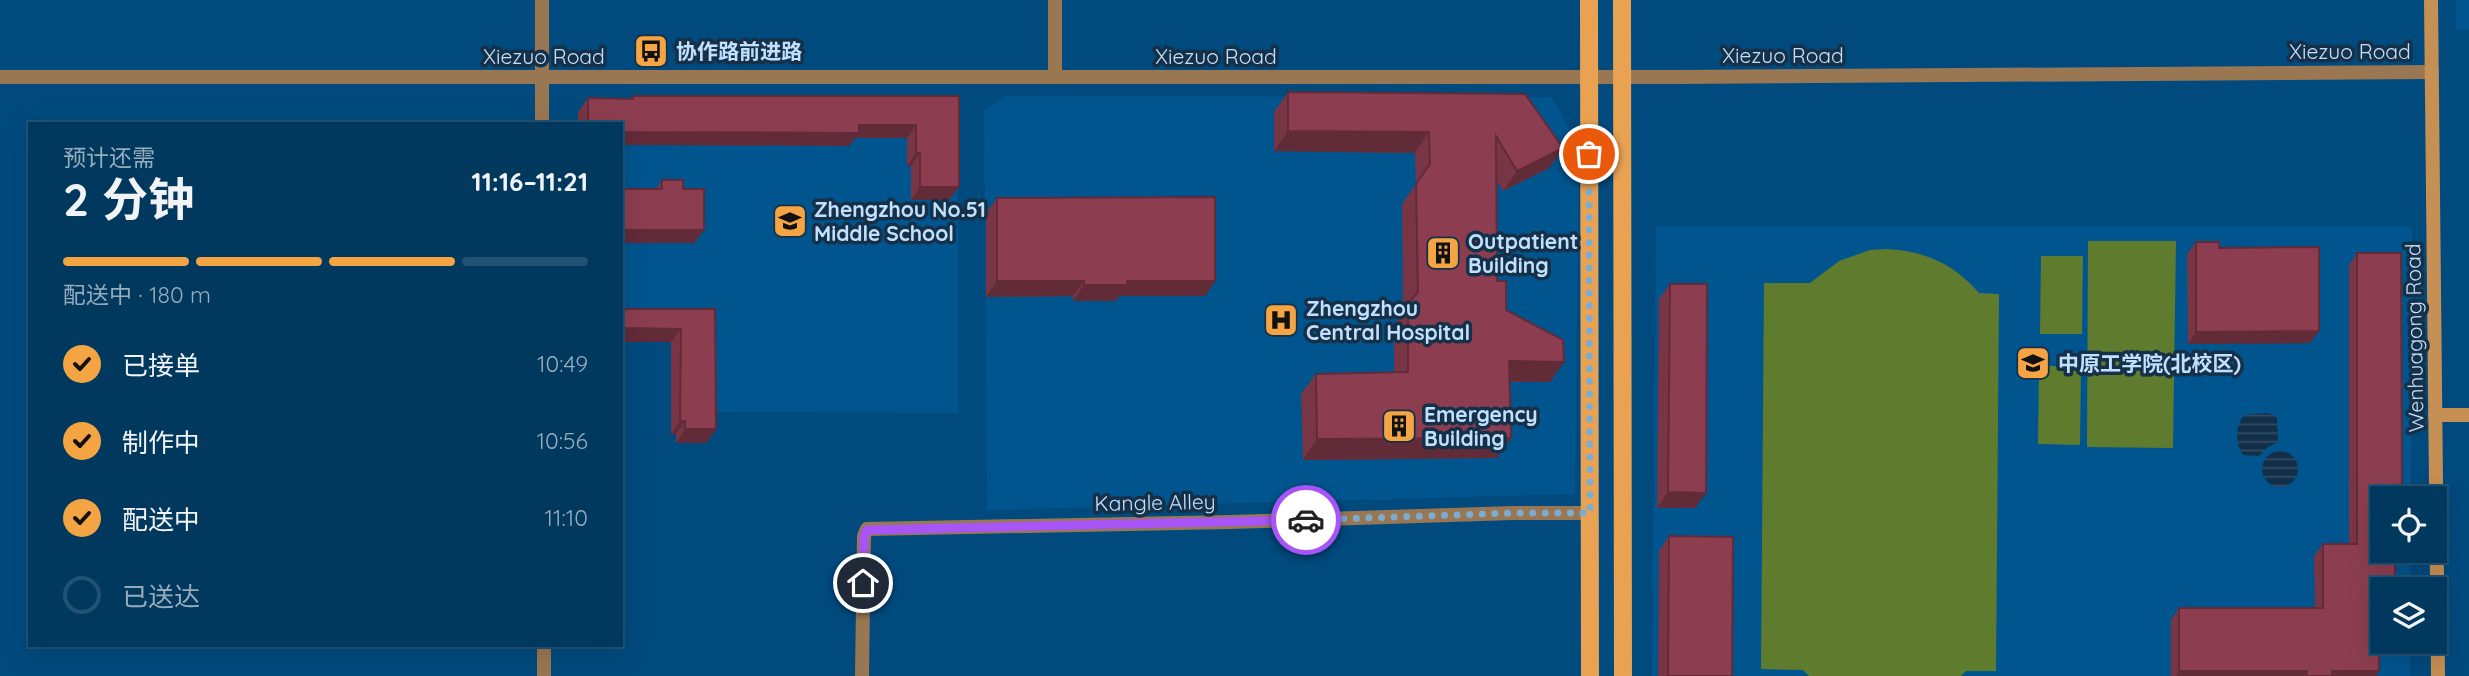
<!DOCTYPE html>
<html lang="zh">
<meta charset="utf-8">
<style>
:root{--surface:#00385e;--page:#0e4367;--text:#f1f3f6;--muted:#95acbc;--line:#225273;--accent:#f4a443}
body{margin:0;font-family:Quicksand,"Noto Sans SC",sans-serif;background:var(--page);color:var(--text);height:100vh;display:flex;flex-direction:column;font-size:26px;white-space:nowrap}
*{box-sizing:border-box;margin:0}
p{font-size:23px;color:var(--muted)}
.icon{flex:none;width:38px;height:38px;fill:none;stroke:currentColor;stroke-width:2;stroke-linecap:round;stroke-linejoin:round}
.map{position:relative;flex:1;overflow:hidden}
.side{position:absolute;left:28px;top:122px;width:595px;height:525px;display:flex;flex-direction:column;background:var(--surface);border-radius:0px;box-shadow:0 7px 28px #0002,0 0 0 2px var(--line)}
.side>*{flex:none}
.tools{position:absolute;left:2370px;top:486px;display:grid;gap:14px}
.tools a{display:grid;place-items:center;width:77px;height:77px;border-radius:0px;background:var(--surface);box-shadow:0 7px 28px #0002,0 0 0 2px var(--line);font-size:35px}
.pin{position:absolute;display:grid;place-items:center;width:60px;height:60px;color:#fff;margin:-30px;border:4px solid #fff;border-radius:50%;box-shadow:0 2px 7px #0007}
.courier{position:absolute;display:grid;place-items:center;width:70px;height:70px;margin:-35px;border:5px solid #a855f7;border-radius:50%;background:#fff;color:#222;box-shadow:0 2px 9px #0007}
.overview em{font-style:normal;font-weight:700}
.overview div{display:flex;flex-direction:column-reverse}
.overview{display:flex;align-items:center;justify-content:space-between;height:119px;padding:0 35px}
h1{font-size:46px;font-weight:700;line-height:52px}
.bar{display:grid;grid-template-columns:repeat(4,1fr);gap:10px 7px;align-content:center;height:84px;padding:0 35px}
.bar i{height:9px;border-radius:5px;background:var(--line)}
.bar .active{background:var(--accent)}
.bar p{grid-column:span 4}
ol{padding:0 35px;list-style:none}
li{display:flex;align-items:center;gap:21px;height:77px}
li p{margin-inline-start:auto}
li .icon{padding:7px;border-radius:50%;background:var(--accent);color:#111;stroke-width:4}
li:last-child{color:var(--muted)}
li i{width:38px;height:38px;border:4px solid var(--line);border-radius:50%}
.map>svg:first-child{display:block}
.built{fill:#00558f}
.pitch{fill:#5e7b2e}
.water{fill:url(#water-rules)}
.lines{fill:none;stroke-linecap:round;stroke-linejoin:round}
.street{stroke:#997752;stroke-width:14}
.secondary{stroke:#c68f53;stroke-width:14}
.primary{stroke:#e8a252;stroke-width:18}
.wall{fill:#783545}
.shaded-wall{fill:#622b38}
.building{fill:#8c3e50;stroke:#622b38;stroke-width:2}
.done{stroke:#7dacd2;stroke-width:7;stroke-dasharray:0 12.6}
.route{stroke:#a855f7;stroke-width:9}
.labels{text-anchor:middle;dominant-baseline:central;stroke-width:7;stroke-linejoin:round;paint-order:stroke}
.poi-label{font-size:21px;font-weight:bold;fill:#c0e0ff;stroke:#153047;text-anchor:start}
.street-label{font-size:21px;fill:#c0e0ff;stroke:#153047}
</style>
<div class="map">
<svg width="2469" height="676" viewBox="0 0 2469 676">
<defs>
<pattern id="water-rules" width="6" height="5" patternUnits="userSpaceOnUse" patternTransform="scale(1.75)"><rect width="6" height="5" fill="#112f49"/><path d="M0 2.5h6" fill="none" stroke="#324d64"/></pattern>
</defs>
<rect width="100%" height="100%" fill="#004a7e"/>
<g class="built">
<rect x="2456" y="0" width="13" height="30"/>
<polygon points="1004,96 1551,97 1579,145 1575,494 987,510 984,111"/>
<polygon points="958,102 958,413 709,412 709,319 621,319 621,124 613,124"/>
<polygon points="1656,226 2412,226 2411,499 2382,499 2382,551 2410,551 2410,590 2382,590 2382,642 2410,642 2410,676 1652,676"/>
</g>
<g class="pitch">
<polygon points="2088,241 2176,241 2173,448 2087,447"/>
<path d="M1887,249C1925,251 1954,264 1979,293L1999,294L1996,671H1966L1961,676H1809L1803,670L1761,669L1764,283H1810L1839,261L1870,250Z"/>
<polygon points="2041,256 2083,256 2082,334 2040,334"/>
<polygon points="2039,366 2081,366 2080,445 2038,444"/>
</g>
<g class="water">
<path d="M2266,413L2272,414L2277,418L2278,442L2268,447L2259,456L2243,455C2235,444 2235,426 2244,415Z"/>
<circle cx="2280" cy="469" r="18"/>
</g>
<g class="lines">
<g class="street">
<polyline points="542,0 542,124"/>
<polyline points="0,77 1673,77 2432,72"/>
<polyline points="1055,77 1055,0"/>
<polyline points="544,646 544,676"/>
<polyline points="862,676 864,536 867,529 1230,522 1513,513 1590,513"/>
</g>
<g class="secondary">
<polyline points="2431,0 2438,676"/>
<polyline points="2435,415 2469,415"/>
</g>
<g class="primary">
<polyline points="1589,0 1590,676"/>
<polyline points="1622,0 1623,676"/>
</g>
</g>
<g class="wall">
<polygon points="1288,92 1563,148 1549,168 1503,191 1496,180 1497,281 1506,310 1550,382 1509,382 1497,458 1303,460 1301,394 1316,374 1394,372 1394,324 1403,311 1402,204 1416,184 1415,153 1274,151 1274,112"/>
<polygon points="633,96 959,96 959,187 949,200 911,200 911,166 907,166 907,138 855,138 849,146 621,124 578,124 578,112 588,98 631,99"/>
<polygon points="662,180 683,189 704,230 694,243 621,243"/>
<polygon points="997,198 1215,281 1205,296 1119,296 1116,301 1073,301 1073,296 986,297 986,213"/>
<polygon points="2196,242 2219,248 2310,343 2188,344 2187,254"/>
<polygon points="2357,253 2382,601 2379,601 2379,671 2376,676 2171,676 2171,620 2179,608 2315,608 2314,556 2323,544 2349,544 2349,265"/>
<polygon points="1670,284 1695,508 1657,508 1659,299"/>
<polygon points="715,309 716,429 706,443 676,443 676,434 671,434 671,342 621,342"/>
<polygon points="1669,536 1732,676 1658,676 1659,551"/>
</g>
<g class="shaded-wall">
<polygon points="859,125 916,125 907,138 855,138 849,146 621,145 621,132"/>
<polygon points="1288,131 1429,132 1415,153 1274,151"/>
<polygon points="1563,148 1549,168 1503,191 1517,171"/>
<polygon points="916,153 920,153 911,166 907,166"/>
<polygon points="920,187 959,187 949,200 911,200"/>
<polygon points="621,230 704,230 694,243 621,243"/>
<polygon points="997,281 1084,281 1073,296 986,297"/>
<polygon points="1127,281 1215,281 1205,296 1119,296 1116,301 1073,301 1084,285"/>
<polygon points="621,328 681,329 671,342 621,342"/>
<polygon points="2319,331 2310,343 2188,344 2196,332"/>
<polygon points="1509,361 1564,362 1550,382 1495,381"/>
<polygon points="680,421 685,421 676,434 671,434"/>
<polygon points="685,429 716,429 706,443 676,443"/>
<polygon points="1511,438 1497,458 1303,460 1317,439"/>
<polygon points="1668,492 1706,493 1695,508 1657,508"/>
<polygon points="2379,589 2382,590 2382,601 2371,601"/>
<polygon points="2179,671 2307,671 2304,676 2176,676"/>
<polygon points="2332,671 2379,671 2376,676 2328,676"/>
</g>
<g class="building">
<polygon points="1288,92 1525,94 1563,148 1517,171 1496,136 1497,281 1506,281 1506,310 1563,340 1564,362 1509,361 1511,438 1317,439 1316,374 1408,372 1408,304 1418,292 1416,184 1430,164 1429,132 1288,131"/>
<polygon points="633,96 959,96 959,187 920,187 920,153 916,153 916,125 859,125 859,133 621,132 621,124 588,124 588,98 633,99"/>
<polygon points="662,180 683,180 683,189 704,189 704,230 621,230 621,189 662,189"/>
<polygon points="1215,197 1215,281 1127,281 1127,285 1084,285 1084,281 997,281 997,198"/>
<polygon points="2196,242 2219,242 2219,248 2319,247 2319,331 2196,332"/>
<polygon points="2357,253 2401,253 2402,499 2382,499 2382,551 2395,551 2395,589 2379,589 2379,671 2332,671 2332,676 2307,676 2307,671 2179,671 2179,608 2323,608 2323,544 2357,544"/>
<polygon points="1670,284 1707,284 1706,493 1668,492"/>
<polygon points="621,309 715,309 716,429 685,429 685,421 680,421 681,329 621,328"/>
<polygon points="1669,536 1733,537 1732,676 1668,676"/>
</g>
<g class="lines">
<polyline class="done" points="1306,520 1513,513 1590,513 1589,154"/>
<polyline class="route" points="863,583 864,536 867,530 1306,520"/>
</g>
<defs>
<g id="bus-square" transform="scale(1.75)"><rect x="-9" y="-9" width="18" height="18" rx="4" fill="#f4a443" stroke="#153047"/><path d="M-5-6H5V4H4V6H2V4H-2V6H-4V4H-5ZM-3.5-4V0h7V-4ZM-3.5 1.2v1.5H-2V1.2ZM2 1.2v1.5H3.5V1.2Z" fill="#111"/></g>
<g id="school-square" transform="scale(1.75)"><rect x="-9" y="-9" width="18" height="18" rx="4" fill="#f4a443" stroke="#153047"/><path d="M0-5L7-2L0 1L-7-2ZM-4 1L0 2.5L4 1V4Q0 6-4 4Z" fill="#111"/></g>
<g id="building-square" transform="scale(1.75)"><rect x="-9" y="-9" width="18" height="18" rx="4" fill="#f4a443" stroke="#153047"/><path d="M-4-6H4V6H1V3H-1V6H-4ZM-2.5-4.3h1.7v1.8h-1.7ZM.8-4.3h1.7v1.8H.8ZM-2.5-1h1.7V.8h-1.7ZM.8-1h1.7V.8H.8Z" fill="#111"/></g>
<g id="hospital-square" transform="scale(1.75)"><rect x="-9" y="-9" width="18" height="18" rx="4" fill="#f4a443" stroke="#153047"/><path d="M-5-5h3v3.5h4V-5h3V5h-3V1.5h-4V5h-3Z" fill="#111"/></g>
<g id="university-square" transform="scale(1.75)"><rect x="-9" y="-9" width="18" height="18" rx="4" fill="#f4a443" stroke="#153047"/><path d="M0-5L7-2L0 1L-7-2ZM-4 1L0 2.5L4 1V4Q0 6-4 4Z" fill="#111"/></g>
</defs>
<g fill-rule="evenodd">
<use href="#bus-square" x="651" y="51"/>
<use href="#school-square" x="790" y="221"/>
<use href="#building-square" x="1443" y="253"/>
<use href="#hospital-square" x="1281" y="320"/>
<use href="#university-square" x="2033" y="363"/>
<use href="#building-square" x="1399" y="426"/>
</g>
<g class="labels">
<g class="poi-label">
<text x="676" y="51">协作路前进路</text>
<text x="814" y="209">Zhengzhou No.51<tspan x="814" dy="24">Middle School</tspan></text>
<text x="1468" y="241">Outpatient<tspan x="1468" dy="24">Building</tspan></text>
<text x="1306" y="308">Zhengzhou<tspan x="1306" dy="24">Central Hospital</tspan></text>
<text x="2058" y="363">中原工学院(北校区)</text>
<text x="1424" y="414">Emergency<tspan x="1424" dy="24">Building</tspan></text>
</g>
<g class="street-label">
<text x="2350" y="51">Xiezuo Road</text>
<text x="1783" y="55">Xiezuo Road</text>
<text x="544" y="56">Xiezuo Road</text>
<text x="1216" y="56">Xiezuo Road</text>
<text transform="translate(2414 338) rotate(-91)">Wenhuagong Road</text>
<text transform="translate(1155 502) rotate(-1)">Kangle Alley</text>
</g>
</g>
</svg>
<div class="tools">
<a><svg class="icon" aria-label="locate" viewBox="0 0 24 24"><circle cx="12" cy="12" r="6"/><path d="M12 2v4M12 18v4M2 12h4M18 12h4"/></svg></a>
<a><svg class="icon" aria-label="layers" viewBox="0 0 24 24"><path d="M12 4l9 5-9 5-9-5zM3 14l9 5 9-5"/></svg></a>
</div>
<div class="pin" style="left:1589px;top:154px;background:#ea580c"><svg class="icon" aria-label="bag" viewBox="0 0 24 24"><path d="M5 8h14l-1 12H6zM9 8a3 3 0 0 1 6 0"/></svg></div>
<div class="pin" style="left:863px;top:583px;background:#1f2937"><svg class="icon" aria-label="home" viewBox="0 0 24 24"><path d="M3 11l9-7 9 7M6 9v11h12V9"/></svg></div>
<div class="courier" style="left:1306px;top:520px"><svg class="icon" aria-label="car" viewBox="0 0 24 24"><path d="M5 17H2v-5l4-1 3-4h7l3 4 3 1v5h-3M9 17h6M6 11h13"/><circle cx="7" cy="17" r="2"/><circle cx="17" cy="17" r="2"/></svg></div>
<section class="side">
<div class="overview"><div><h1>2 分钟</h1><p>预计还需</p></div><em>11:16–11:21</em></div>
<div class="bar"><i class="active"></i><i class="active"></i><i class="active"></i><i></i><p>配送中 · 180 m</p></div>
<ol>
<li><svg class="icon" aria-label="check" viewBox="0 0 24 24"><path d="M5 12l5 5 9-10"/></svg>已接单<p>10:49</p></li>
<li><svg class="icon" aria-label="check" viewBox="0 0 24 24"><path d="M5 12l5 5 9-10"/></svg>制作中<p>10:56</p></li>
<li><svg class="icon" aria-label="check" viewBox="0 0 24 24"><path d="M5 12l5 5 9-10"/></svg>配送中<p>11:10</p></li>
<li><i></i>已送达</li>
</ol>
</section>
</div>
